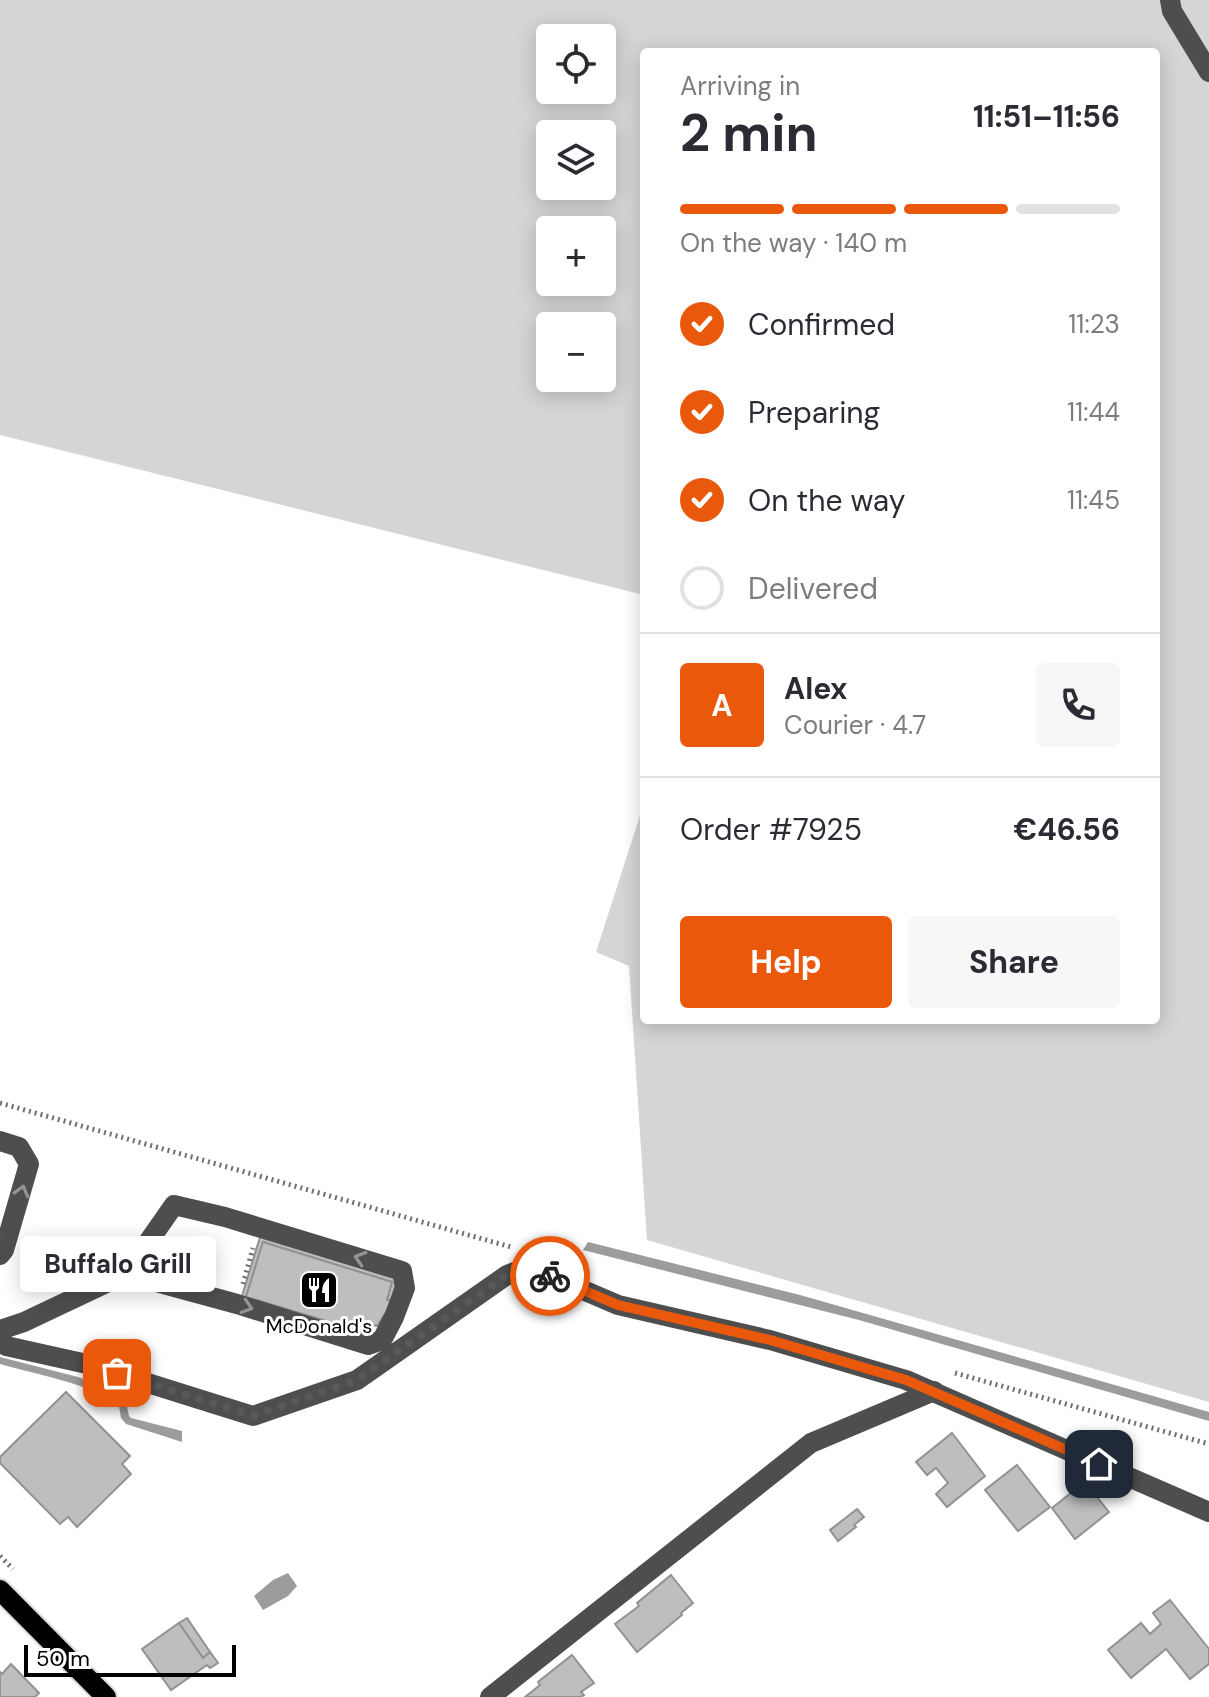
<!DOCTYPE html>
<meta charset="utf-8">
<style>
:root{--surface:#fff;--page:#f7f7f7;--text:#2b2b33;--muted:#7c7c81;--line:#e1e1e2;--accent:#ea580c}
body{margin:0;font-family:"DM Sans",sans-serif;background:var(--page);color:var(--text);height:100vh;display:flex;flex-direction:column;font-size:30px;white-space:nowrap}
*{box-sizing:border-box;margin:0}
p{font-size:26px;color:var(--muted)}
.icon{flex:none;width:44px;height:44px;fill:none;stroke:currentColor;stroke-width:2;stroke-linecap:round;stroke-linejoin:round}
.map{position:relative;flex:1;overflow:hidden}
.drawer{position:absolute;left:640px;top:48px;width:520px;height:976px;display:flex;flex-direction:column;background:var(--surface);border-radius:8px;box-shadow:0 4px 20px #0003}
.drawer>*{flex:none}
.fabs{position:absolute;left:536px;top:24px;display:grid;gap:16px}
.fabs a{display:grid;place-items:center;width:80px;height:80px;border-radius:8px;background:var(--surface);box-shadow:0 4px 20px #0003;font-size:40px}
.scale{position:absolute;left:24px;bottom:20px;width:212px;box-sizing:border-box;padding-left:8px;border:4px solid #000;border-top:0;font-size:22px;line-height:28px;white-space:nowrap;color:#000;-webkit-text-stroke:6px #fff;paint-order:stroke}
.pin{position:absolute;display:grid;place-items:center;width:68px;height:68px;color:#fff;margin:-34px;border-radius:16px;box-shadow:0 4px 12px #0006}
.courier{position:absolute;display:grid;place-items:center;width:80px;height:80px;margin:-40px;border:6px solid #ea580c;border-radius:50%;background:#fff;color:#222;box-shadow:0 2px 10px #0007}
.bubble{position:absolute;height:56px;border-radius:8px;background:var(--surface);box-shadow:0 4px 20px #0003;font-size:26px;font-weight:700;line-height:56px;text-align:center}
.summary em{font-style:normal;font-weight:700}
.summary div{display:flex;flex-direction:column-reverse}
.summary{display:flex;align-items:center;justify-content:space-between;height:136px;padding:0 40px}
h1{font-size:52px;font-weight:700;line-height:60px}
.bar{display:grid;grid-template-columns:repeat(4,1fr);gap:12px 8px;align-content:center;height:96px;padding:0 40px}
.bar i{height:10px;border-radius:6px;background:var(--line)}
.bar .on{background:var(--accent)}
.bar p{grid-column:span 4}
.line{display:flex;align-items:center;gap:20px;padding:0 40px;border-top:2px solid var(--line)}
.line div{flex:1}
.round{display:grid;place-items:center;flex:none;width:84px;height:84px;border-radius:8px;background:var(--page)}
ol{padding:0 40px;list-style:none}
li{display:flex;align-items:center;gap:24px;height:88px}
li p{margin-inline-start:auto}
li .icon{padding:8px;border-radius:50%;background:var(--accent);color:#fff;stroke-width:4}
li:last-child{color:var(--muted)}
li i{width:44px;height:44px;border:4px solid var(--line);border-radius:50%}
.action{display:flex;gap:16px;margin-top:auto;padding:16px 40px}
.action a{flex:1;height:92px;border-radius:8px;background:var(--accent);color:#fff;font-size:32px;font-weight:700;line-height:92px;text-align:center}
.action a+a{background:var(--page);color:var(--text)}
.map>svg:first-child{display:block}
.green{fill:#d5d5d5;fill-rule:evenodd}
.water{fill:#9c9c9c}
.building{fill:#bebebe;stroke:#929292;stroke-width:2}
.lines{fill:none;stroke-linecap:round;stroke-linejoin:round}
.major-casing{stroke:#dbdbdb;stroke-width:24}
.path{stroke:#707070;stroke-width:5;stroke-dasharray:2 4;stroke-linecap:butt}
.minor{stroke:#4e4e4e;stroke-width:20}
.major{stroke:#000;stroke-width:20}
.oneway{stroke:#959595}
.done{stroke:#595959;stroke-width:8;stroke-dasharray:0 14.4}
.route{stroke:#ea580c;stroke-width:10}
.labels{text-anchor:middle;dominant-baseline:central;stroke-width:6;stroke-linejoin:round;paint-order:stroke}
.poi-label{font-size:20px;fill:#000;stroke:#fff}
</style>
<div class="map">
<svg width="1209" height="1697" viewBox="0 0 1209 1697">
<rect width="100%" height="100%" fill="#fff"/>
<path class="green" d="M0,0H1209V1402L647,1240L629,966L596,952L644,803V1020H1156V52H644V595L0,435ZM550,38H602V90H550ZM550,134H602V186H550ZM550,230H602V282H550ZM550,326H602V378H550Z"/>
<g class="water">
<polygon points="588,1242 800,1295 1209,1412 1209,1421 859,1320 583,1250"/>
<path d="M0,1357L78,1377L121,1394L126,1401L129,1416L131,1418L182,1431V1442L126,1424L121,1418L119,1406C96,1385 31,1373 0,1364Z"/>
<polygon points="288,1573 297,1586 288,1596 263,1610 254,1596 273,1580"/>
</g>
<g class="building">
<polygon points="261,1234 398,1276 391,1301 387,1300 392,1282 263,1242 246,1297 370,1334 369,1338 241,1299"/>
<polygon points="263,1242 392,1282 387,1300 391,1301 388,1309 377,1326 373,1325 370,1334 246,1297"/>
<polygon points="164,1246 188,1253 181,1278 157,1271"/>
<polygon points="66,1392 130,1456 122,1464 131,1474 77,1527 68,1517 60,1524 0,1463 0,1457"/>
<polygon points="952,1433 985,1476 947,1507 936,1494 948,1483 936,1468 927,1475 916,1462"/>
<polygon points="1017,1465 1050,1507 1018,1531 985,1490"/>
<polygon points="1085,1482 1109,1512 1075,1539 1052,1508"/>
<polygon points="857,1509 864,1517 854,1525 856,1527 838,1541 830,1530"/>
<polygon points="671,1575 693,1603 681,1613 682,1615 637,1652 615,1624 639,1606 637,1603"/>
<polygon points="1170,1600 1209,1649 1209,1664 1190,1679 1166,1649 1131,1678 1108,1650 1141,1623 1150,1634 1161,1624 1153,1613"/>
<polygon points="187,1618 210,1652 203,1658 179,1623"/>
<polygon points="179,1623 203,1658 210,1652 218,1663 210,1668 207,1665 171,1690 142,1649"/>
<polygon points="572,1655 594,1683 581,1692 584,1695 581,1697 525,1697 540,1685 538,1682"/>
<polygon points="11,1664 39,1693 35,1697 0,1697 0,1672 2,1674"/>
</g>
<g class="lines">
<g class="major-casing">
<polyline id="major" points="0,1590 106,1697"/>
</g>
<g class="path">
<polyline points="0,1103 511,1247"/>
<polyline points="243,1284 253,1248"/>
<polyline points="955,1373 1209,1444"/>
<polyline points="0,1556 13,1569"/>
</g>
<g class="minor">
<polyline points="1170,0 1172,11 1209,72"/>
<polyline points="0,1141 19,1147 29,1164 4,1250 0,1255"/>
<polyline points="0,1330 24,1322 117,1278 137,1258 174,1205 225,1217 402,1271 405,1288 394,1317 382,1340 368,1345 237,1304 149,1280 117,1278"/>
<polyline points="0,1338 6,1346 87,1364 253,1416 357,1380 507,1275 517,1271 527,1270 548,1275 618,1305 770,1340 906,1380 1209,1512"/>
<polyline points="490,1697 811,1443 934,1391"/>
</g>
<use href="#major" class="major"/>
</g>
<defs><path id="oneway-chevron" d="M-2-3.5L2.5 0L-2 3.5" fill="none" stroke-width="1.6" stroke-linecap="round" stroke-linejoin="round" transform="scale(2)"/></defs>
<g class="oneway">
<use href="#oneway-chevron" transform="translate(22 1191) rotate(-74)"/>
<use href="#oneway-chevron" transform="translate(360 1258) rotate(-163)"/>
<use href="#oneway-chevron" transform="translate(247 1307) rotate(17)"/>
</g>
<g class="lines">
<path class="done" d="M117,1373L253,1416L357,1380L507,1275C523,1268 534,1271 550,1276"/>
<polyline class="route" points="550,1276 618,1305 770,1340 906,1380 1099,1464"/>
</g>
<defs>
<g id="restaurant-square" transform="scale(2)"><rect x="-9" y="-9" width="18" height="18" rx="4" fill="#000" stroke="#fff"/><path d="M-5-6h1v4h1v-4h1v4h1v-4h1v5L-1.5 .5V6h-2V.5L-5-1ZM5-6V6H3V1.5H1.5Q1.5-4 5-6Z" fill="#fff"/></g>
</defs>
<g fill-rule="evenodd">
<use href="#restaurant-square" x="319" y="1290"/>
</g>
<g class="labels">
<g class="poi-label">
<text x="319" y="1326">McDonald's</text>
</g>
</g>
</svg>
<div class="fabs">
<a><svg class="icon" aria-label="locate" viewBox="0 0 24 24"><circle cx="12" cy="12" r="6"/><path d="M12 2v4M12 18v4M2 12h4M18 12h4"/></svg></a>
<a><svg class="icon" aria-label="layers" viewBox="0 0 24 24"><path d="M12 4l9 5-9 5-9-5zM3 14l9 5 9-5"/></svg></a>
<a>+</a>
<a>−</a>
</div>
<div class="scale">50 m</div>
<div class="pin" style="left:117px;top:1373px;background:#ea580c"><svg class="icon" aria-label="bag" viewBox="0 0 24 24"><path d="M5 8h14l-1 12H6zM9 8a3 3 0 0 1 6 0"/></svg></div>
<div class="pin" style="left:1099px;top:1464px;background:#1f2937"><svg class="icon" aria-label="home" viewBox="0 0 24 24"><path d="M3 11l9-7 9 7M6 9v11h12V9"/></svg></div>
<div class="courier" style="left:550px;top:1276px"><svg class="icon" aria-label="bike" viewBox="0 0 24 24"><circle cx="6" cy="16" r="4"/><circle cx="18" cy="16" r="4"/><path d="M6 16l4-8h5l3 8M10 8l3 8H6M13 5h3"/></svg></div>
<div class="bubble" style="left:20px;top:1236px;width:196px">Buffalo Grill</div>
<section class="drawer">
<div class="summary"><div><h1>2 min</h1><p>Arriving in</p></div><em>11:51–11:56</em></div>
<div class="bar"><i class="on"></i><i class="on"></i><i class="on"></i><i></i><p>On the way · 140 m</p></div>
<ol>
<li><svg class="icon" aria-label="check" viewBox="0 0 24 24"><path d="M5 12l5 5 9-10"/></svg>Confirmed<p>11:23</p></li>
<li><svg class="icon" aria-label="check" viewBox="0 0 24 24"><path d="M5 12l5 5 9-10"/></svg>Preparing<p>11:44</p></li>
<li><svg class="icon" aria-label="check" viewBox="0 0 24 24"><path d="M5 12l5 5 9-10"/></svg>On the way<p>11:45</p></li>
<li><i></i>Delivered</li>
</ol>
<div class="line" style="height:144px"><b class="round" style="background:var(--accent);color:#fff">A</b><div><b>Alex</b><p>Courier · 4.7</p></div><a class="round"><svg class="icon" aria-label="phone" viewBox="0 0 24 24"><path d="M5 4h4l2 5-3 2q2 4 5 5l2-3 5 2v4C11 20 4 13 5 4z"/></svg></a></div>
<div class="line" style="height:104px"><div>Order #7925</div><b>€46.56</b></div>
<div class="action"><a>Help</a><a>Share</a></div>
</section>
</div>
